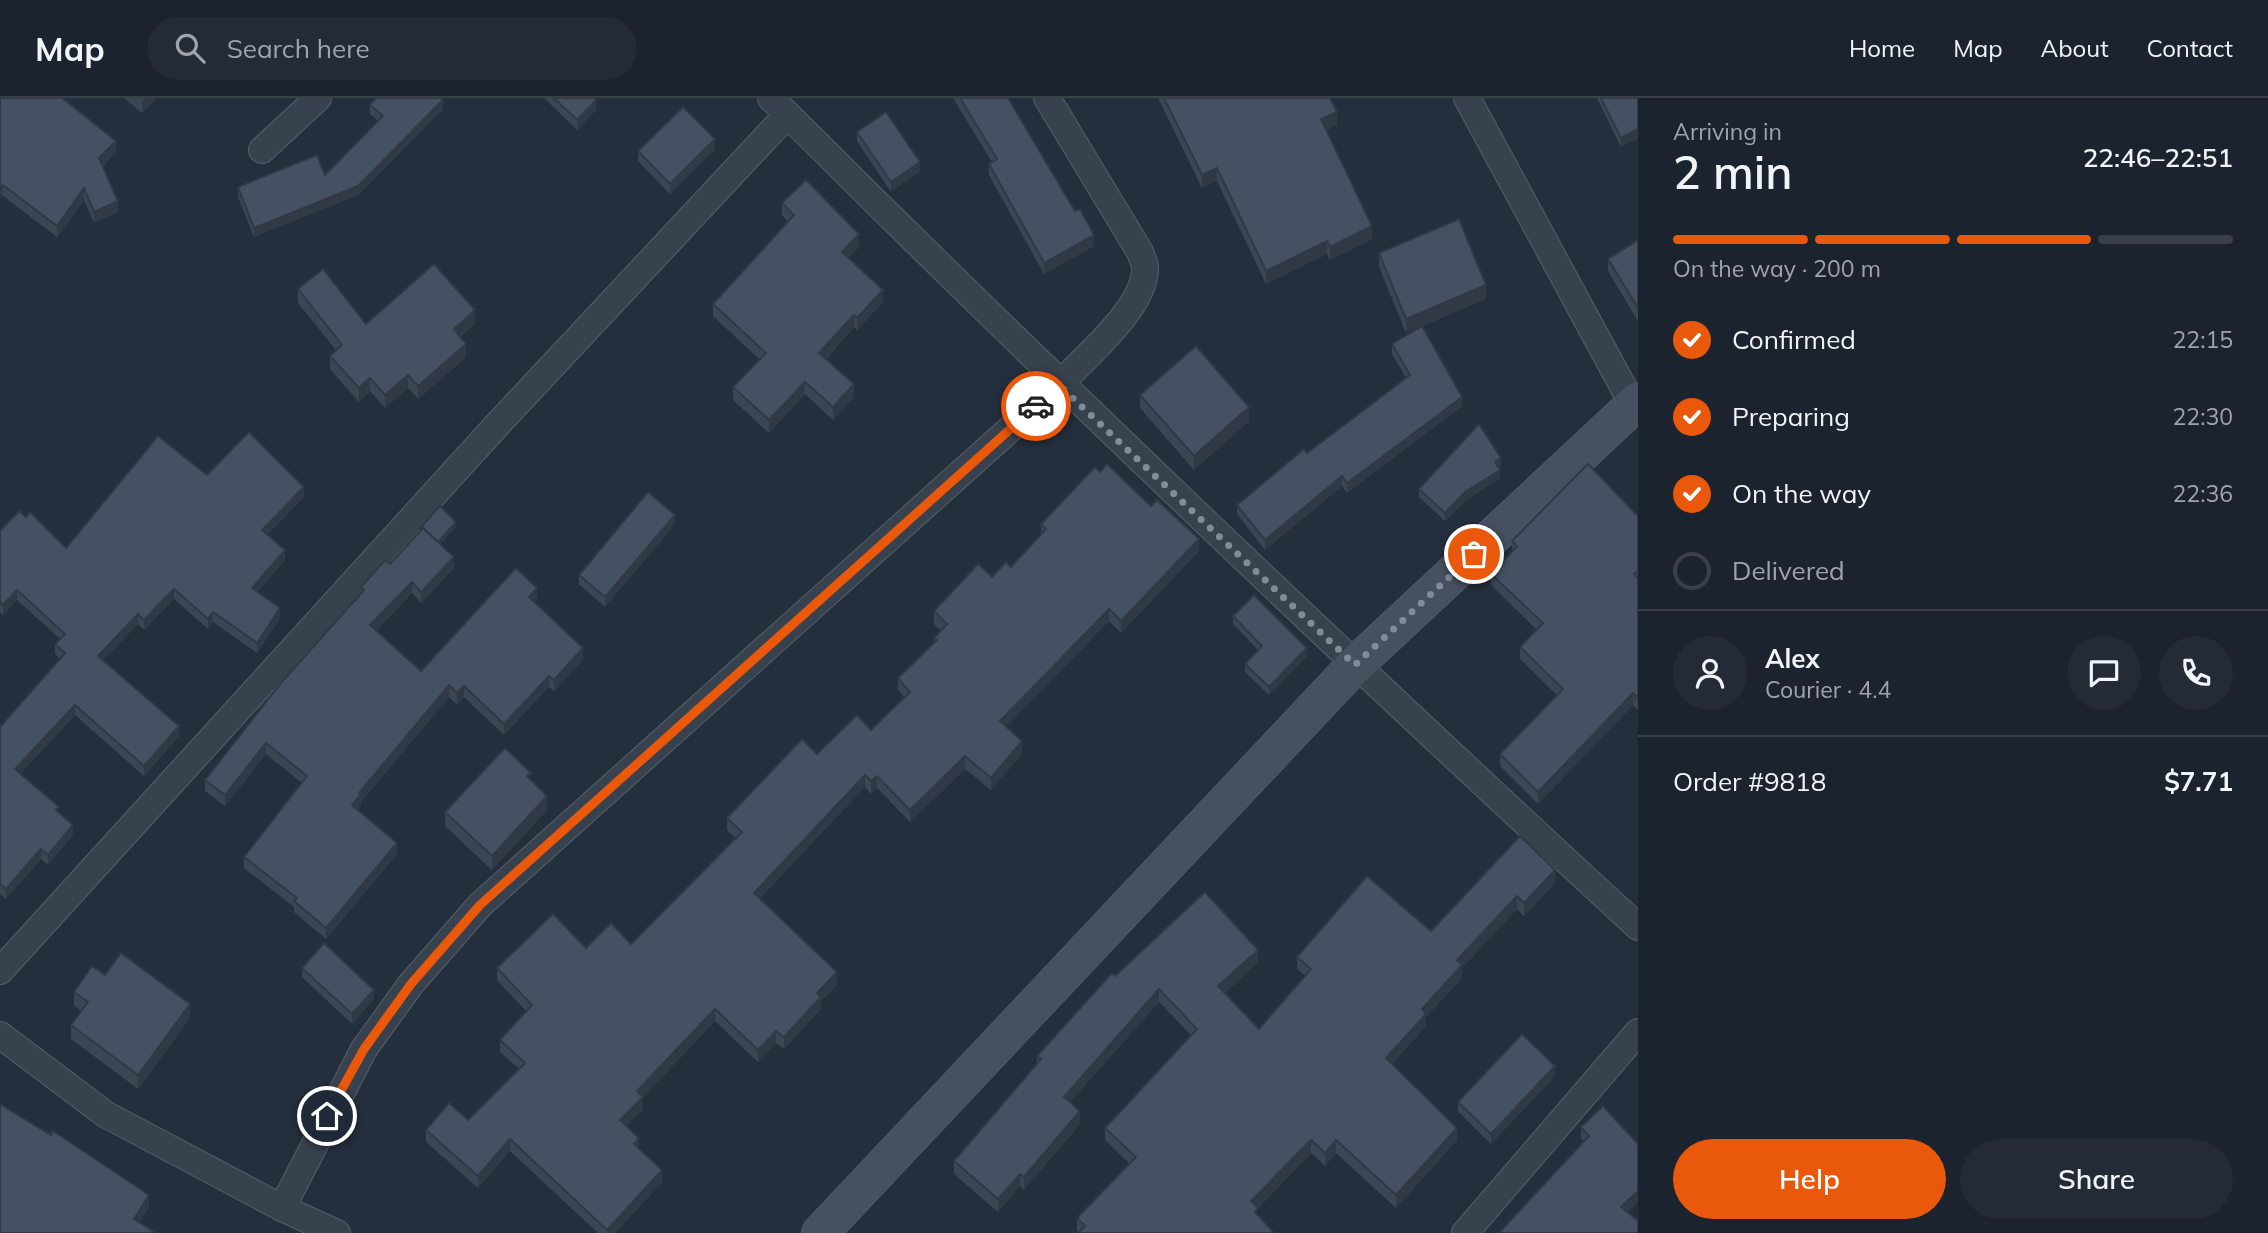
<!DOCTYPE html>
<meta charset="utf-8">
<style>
:root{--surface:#1b232e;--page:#242b36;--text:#f1f3f6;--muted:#a0a4aa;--line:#39404a;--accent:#ea580c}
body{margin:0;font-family:Mulish,sans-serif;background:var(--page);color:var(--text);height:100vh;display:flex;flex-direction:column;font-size:26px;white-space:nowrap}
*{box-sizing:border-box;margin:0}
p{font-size:23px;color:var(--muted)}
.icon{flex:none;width:38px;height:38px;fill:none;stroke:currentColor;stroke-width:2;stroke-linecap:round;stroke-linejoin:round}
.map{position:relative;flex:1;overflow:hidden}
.panel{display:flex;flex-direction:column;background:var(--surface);width:630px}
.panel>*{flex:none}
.pin{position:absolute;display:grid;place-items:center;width:60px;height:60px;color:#fff;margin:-30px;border:4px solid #fff;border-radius:50%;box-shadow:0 2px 7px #0007}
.courier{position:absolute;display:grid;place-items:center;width:70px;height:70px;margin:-35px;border:5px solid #ea580c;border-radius:50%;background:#fff;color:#222;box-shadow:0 2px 9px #0007}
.headline em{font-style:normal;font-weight:600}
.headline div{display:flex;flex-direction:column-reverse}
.headline{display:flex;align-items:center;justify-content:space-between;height:119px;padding:0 35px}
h1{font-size:46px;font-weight:600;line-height:52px}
.bar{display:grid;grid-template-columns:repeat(4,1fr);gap:10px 7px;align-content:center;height:84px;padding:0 35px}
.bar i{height:9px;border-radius:5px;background:var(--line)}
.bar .active{background:var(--accent)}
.bar p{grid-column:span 4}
.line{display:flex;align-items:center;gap:18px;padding:0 35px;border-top:2px solid var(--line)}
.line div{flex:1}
.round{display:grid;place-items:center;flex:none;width:74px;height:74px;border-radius:37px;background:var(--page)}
ol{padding:0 35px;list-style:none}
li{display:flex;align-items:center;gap:21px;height:77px}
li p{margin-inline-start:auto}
li .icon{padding:7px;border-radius:50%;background:var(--accent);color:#fff;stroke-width:4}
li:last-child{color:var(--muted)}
li i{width:38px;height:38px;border:4px solid var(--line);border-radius:50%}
.cta{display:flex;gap:14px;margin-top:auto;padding:14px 35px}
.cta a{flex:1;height:80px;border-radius:42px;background:var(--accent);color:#fff;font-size:28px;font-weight:600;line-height:80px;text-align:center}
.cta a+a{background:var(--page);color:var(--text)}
header{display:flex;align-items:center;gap:42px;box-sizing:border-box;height:98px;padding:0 35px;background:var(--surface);border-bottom:2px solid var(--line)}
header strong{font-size:33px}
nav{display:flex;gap:38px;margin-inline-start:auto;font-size:24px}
.search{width:490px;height:63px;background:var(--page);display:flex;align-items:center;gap:18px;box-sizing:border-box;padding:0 24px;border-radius:38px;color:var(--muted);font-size:26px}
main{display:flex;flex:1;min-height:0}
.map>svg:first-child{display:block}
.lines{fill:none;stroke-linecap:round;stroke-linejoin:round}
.street-casing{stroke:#565f6c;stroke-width:28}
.secondary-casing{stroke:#565f6c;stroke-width:38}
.street{stroke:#38414e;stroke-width:26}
.secondary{stroke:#465061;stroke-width:37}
.wall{fill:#3b4654}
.shaded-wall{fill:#303945}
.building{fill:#455162;stroke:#303945;stroke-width:2}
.done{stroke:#828b98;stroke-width:7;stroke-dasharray:0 12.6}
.route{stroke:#ea580c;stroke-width:9}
</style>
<header>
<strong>Map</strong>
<div class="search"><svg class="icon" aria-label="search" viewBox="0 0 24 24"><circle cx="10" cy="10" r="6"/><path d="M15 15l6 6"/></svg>Search here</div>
<nav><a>Home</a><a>Map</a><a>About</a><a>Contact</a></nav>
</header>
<main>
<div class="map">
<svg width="1638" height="1135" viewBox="0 0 1638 1135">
<rect width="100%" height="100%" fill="#242f3e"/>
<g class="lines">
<g class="street-casing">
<g id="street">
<path d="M771,0C1054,283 1344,558 1638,829"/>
<polyline points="1467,0 1633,307"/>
<polyline points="262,52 318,0"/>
<polyline points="0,873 497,327 787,17"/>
<polyline points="0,937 105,1016 282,1110 337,1135"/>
<path d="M282,1110L364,951L411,886L480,807L1059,287C1084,260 1147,208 1145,169C1145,165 1141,158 1140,154L1047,0"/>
<polyline points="1465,1135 1638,934"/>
</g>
</g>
<g class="secondary-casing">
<polyline id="secondary" points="820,1135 1355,567 1638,303"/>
</g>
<use href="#street" class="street"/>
<use href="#secondary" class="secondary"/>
</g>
<g class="wall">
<polygon points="0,0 116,54 103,68 118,114 94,125 84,102 57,139 3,98"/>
<polygon points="124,0 157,0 142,15"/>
<polygon points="544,0 593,0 596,12 577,32"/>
<polygon points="953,0 1008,0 1094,148 1044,176 989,77 989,66 992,64"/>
<polygon points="1158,0 1330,0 1337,27 1326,32 1372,141 1330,162 1327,156 1266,186 1217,83 1202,90"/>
<polygon points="1597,0 1638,0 1621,49"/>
<polygon points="370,7 443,11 358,97 254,139 238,99 238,89 325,77 378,23 370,16"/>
<polygon points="857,34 920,73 891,94 857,43"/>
<polygon points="715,51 670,96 638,63 638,53"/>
<polygon points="782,105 859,149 848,160 883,204 857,232 854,229 826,261 854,299 833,322 805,296 769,335 733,302 733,289 760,262 713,218 713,206 788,124 782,117"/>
<polygon points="1638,142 1638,223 1608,173 1608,161"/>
<polygon points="1379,155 1486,201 1422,228 1462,308 1347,395 1342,388 1265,452 1237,416 1237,407 1406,280 1392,256 1392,246 1420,229 1406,235 1379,169"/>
<polygon points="298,191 366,226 475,226 460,239 466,259 418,301 408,290 385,310 370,293 359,304 330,271 330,258 336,252 298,205"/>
<polygon points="1140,297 1249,323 1194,372 1140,310"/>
<polygon points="1501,369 1499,370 1500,380 1465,403 1445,423 1419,399 1419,391"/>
<polygon points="207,377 304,399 267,437 285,462 257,494 280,520 257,555 213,524 208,531 174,501 144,532 138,526 103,562 179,638 144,678 75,617 20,676 59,715 73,737 48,767 41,761 6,801 0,796 0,629 60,561 55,556 55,546 60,541 17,502 3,517 0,514 0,433 26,419 66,450"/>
<polygon points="1638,418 1638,612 1633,607 1538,706 1500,668 1500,656 1557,597 1520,561 1520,549 1537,532 1491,487 1491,476 1512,454 1512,443"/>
<polygon points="675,426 605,509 579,486 579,477"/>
<polygon points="1041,426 1199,453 1121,535 1109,523 1006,629 1022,656 991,692 965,671 910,724 877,690 871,696 865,689 760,800 837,887 821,903 821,911 784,951 776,945 758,964 715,923 643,999 643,1011 626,1028 639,1051 662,1084 615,1135 598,1135 510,1053 478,1090 426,1044 426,1032 468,1022 519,971 500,954 500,942 526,913 497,882 497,870 586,850 631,846 736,741 727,732 727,720 817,656 871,632 904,599 898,592 898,580 934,544 934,540 941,533 934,526 934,513 992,479 1011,469 1041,436"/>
<polygon points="456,429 440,446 454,470 421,505 412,495 376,533 421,573 537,501 534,504 583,562 554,593 549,589 504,637 464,599 457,607 449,599 361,704 361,707 358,712 397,756 326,841 294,814 294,809 244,770 244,759 302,685 266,656 225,708 205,693 205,682 361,495 361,489 390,466 420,433 420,430"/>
<polygon points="1233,518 1307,558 1269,597 1245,574 1245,566 1258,552 1233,526"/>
<polygon points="547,712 492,772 445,728 445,714"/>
<polygon points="1520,738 1555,785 1524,818 1517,811 1462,870 1462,880 1426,919 1426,928 1392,966 1457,1042 1396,1110 1336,1055 1325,1068 1311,1055 1258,1110 1079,1134 1077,1133 1077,1120 1129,1065 1105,1042 1105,1030 1191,937 1159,904 1070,1004 1080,1026 1024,1092 1020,1088 998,1114 954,1076 954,1063 1037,966 1037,958 1115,878 1258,864 1225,895 1259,931 1305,878 1297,871 1297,859 1431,833"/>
<polygon points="302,870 374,901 352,926 302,879"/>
<polygon points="105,877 190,920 138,991 71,941 71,927 81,913 74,908 74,894"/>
<polygon points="1555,978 1491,1046 1458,1013 1458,1004"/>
<polygon points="1581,1029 1638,1046 1638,1104 1628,1114 1638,1135 1581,1040"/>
</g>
<g class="shaded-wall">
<polygon points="145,0 157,0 142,15 142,3"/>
<polygon points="443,2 443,11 358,97 254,139 254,130"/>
<polygon points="596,2 596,12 577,32 577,22"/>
<polygon points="1337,14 1337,27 1321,34 1321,21"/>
<polygon points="1638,31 1638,41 1621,49 1621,40"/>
<polygon points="715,41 715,51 670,96 670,86"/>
<polygon points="116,43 116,54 99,71 99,60"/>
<polygon points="920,64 920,73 891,94 891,84"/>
<polygon points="1217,70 1217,83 1202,90 1202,77"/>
<polygon points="3,87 3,98 0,101 0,90"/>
<polygon points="84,90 84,102 57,139 57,128"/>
<polygon points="118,103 118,114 94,125 94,114"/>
<polygon points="1372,128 1372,141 1330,162 1330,149"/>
<polygon points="859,136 859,149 842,167 842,154"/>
<polygon points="1094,137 1094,148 1044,176 1044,165"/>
<polygon points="1327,143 1327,156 1266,186 1266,173"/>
<polygon points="1486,187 1486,201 1406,235 1406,221"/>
<polygon points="883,192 883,204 857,232 857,220"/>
<polygon points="475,212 475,226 454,244 454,231"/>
<polygon points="854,217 854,229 819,267 819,255"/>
<polygon points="466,246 466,259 418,301 418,288"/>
<polygon points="408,277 408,290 385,310 385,297"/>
<polygon points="370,280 370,293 359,304 359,290"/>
<polygon points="805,284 805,296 769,335 769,322"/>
<polygon points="854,286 854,299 833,322 833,309"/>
<polygon points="1462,299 1462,308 1347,395 1347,385"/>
<polygon points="1249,309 1249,323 1194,372 1194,358"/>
<polygon points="1501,360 1501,369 1495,372 1495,364"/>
<polygon points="1500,372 1500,380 1465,403 1445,423 1445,415 1465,394"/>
<polygon points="1342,378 1342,388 1265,452 1265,442"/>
<polygon points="304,389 304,399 262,442 262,432"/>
<polygon points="675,417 675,426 605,509 605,499"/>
<polygon points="456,424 456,429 436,450 436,445"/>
<polygon points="1199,441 1199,453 1121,535 1121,523"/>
<polygon points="285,452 285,462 252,501 252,490"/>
<polygon points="454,459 454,470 421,505 421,494"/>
<polygon points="412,484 412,495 370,539 370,527"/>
<polygon points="537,490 537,501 529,510 529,499"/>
<polygon points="174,491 174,501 144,532 144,522"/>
<polygon points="17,492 17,502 3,517 3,507"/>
<polygon points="280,510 280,520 257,555 257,545"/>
<polygon points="1109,511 1109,523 1000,635 1000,623"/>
<polygon points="213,514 213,524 208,531 208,521"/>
<polygon points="138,516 138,526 98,568 98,558"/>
<polygon points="583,550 583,562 554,593 554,582"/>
<polygon points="1307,550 1307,558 1269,597 1269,589"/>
<polygon points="549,578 549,589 504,637 504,626"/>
<polygon points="449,587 449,599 361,704 361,707 352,719 352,707 359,695"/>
<polygon points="464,588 464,599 457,607 457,595"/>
<polygon points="1633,595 1633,607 1538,706 1538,694"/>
<polygon points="75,607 75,617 15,681 15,671"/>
<polygon points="179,628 179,638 144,678 144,668"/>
<polygon points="1022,643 1022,656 991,692 991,680"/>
<polygon points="266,645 266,656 225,708 225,697"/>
<polygon points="965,658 965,671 910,724 910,712"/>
<polygon points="865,677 865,689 754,807 754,795"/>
<polygon points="877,678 877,690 871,696 871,683"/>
<polygon points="547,698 547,712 492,772 492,758"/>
<polygon points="73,727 73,737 48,767 48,757"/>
<polygon points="397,745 397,756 326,841 326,830"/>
<polygon points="41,751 41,761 6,801 6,791"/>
<polygon points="1555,772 1555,785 1524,818 1524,805"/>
<polygon points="1517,798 1517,811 1462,870 1462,880 1426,919 1426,928 1386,973 1386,960 1457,862"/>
<polygon points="1258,852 1258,864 1218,901 1218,888"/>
<polygon points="837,874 837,887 821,903 821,911 784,951 784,939 817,895"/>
<polygon points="1159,891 1159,904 1064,1011 1064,999"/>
<polygon points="374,892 374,901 352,926 352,916"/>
<polygon points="190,906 190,920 138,991 138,977"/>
<polygon points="715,911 715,923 643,999 643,1011 620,1035 620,1022 637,993"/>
<polygon points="776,933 776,945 758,964 758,952"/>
<polygon points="1555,968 1555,978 1491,1046 1491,1036"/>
<polygon points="1080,1013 1080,1026 1024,1092 1024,1079"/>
<polygon points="1457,1030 1457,1042 1396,1110 1396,1097"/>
<polygon points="639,1040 639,1052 634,1046"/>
<polygon points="510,1041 510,1053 478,1090 478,1078"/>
<polygon points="1311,1042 1311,1055 1251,1116 1251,1103"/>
<polygon points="1336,1042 1336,1055 1325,1068 1325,1055"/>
<polygon points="662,1072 662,1084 615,1135 607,1135 607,1132"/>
<polygon points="1020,1076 1020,1088 998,1114 998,1101"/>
<polygon points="1638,1093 1638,1104 1621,1120 1621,1109"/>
<polygon points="149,1097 149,1110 134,1134 134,1121"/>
</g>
<g class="building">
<polygon points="0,0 62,0 116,43 99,60 118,103 94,114 84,90 57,128 3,87 0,90"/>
<polygon points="376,0 441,0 443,2 358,88 254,130 238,89 317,57 325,77 383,18 370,7"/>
<polygon points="554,0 593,0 596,2 577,22"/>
<polygon points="960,0 1008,0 1075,113 1080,111 1094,137 1044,165 989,66 997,61"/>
<polygon points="1164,0 1330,0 1337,14 1321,21 1372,128 1330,149 1327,143 1266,173 1217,70 1202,77"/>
<polygon points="1601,0 1638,0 1638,31 1621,40"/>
<polygon points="683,9 715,41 670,86 638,53"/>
<polygon points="886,14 920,64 891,84 857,34"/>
<polygon points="806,82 859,136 842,154 883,192 857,220 854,217 819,255 854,286 833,309 805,284 769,322 733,289 766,255 713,206 794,117 782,105"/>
<polygon points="1459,121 1486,187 1406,221 1379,155"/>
<polygon points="1638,142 1638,210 1608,161"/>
<polygon points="434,166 475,212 454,231 466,246 418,288 408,277 385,297 370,280 359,290 330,258 342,247 298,191 323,171 366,226"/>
<polygon points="1422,228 1462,299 1347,385 1342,378 1265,442 1237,407 1304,351 1307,355 1410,277 1392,246"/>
<polygon points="1196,248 1249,309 1194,358 1140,297"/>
<polygon points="1479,326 1501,360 1495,364 1500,372 1465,394 1445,415 1419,391"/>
<polygon points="249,334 304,389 262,432 285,452 252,490 280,510 257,545 213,514 208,521 174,491 144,522 138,516 98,558 179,628 144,668 75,607 15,671 59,709 56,712 73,727 48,757 41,751 6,791 0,786 0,629 65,555 55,546 65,536 17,492 3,507 0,504 0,433 19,413 26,419 30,414 66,450 158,338 207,377"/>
<polygon points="1107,366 1151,408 1157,402 1199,441 1121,523 1109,511 1000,623 1022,643 991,680 965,658 910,712 877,678 871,683 865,677 754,795 837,874 817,895 821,899 784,939 776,933 758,952 715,911 637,993 643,999 620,1022 639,1040 634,1046 662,1072 607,1132 510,1041 478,1078 426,1032 449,1005 468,1022 525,965 500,942 532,907 497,870 553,816 586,850 611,825 631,846 742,734 727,720 802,641 817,656 857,617 871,632 910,594 898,580 937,542 934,540 947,526 934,513 978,466 992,479 1006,464 1011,469 1046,431 1041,426 1095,369 1100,374"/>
<polygon points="1588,366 1638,418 1638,473 1634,476 1638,480 1638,600 1633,595 1538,694 1500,656 1563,591 1520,549 1543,525 1491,476 1517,448 1512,443"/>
<polygon points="648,394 675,417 605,499 579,477"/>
<polygon points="440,408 456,424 438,444 423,430 422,432 420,430"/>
<polygon points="423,430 454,459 421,494 412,484 370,527 421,573 516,470 537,490 529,499 583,550 554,582 549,578 504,626 464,588 457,595 449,587 359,695 361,696 352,707 397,745 326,830 294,803 297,800 244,759 307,678 266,645 225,697 205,682 281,585 364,492 361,489 385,462 390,466"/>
<polygon points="1254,497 1307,550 1269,589 1245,566 1262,548 1233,518"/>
<polygon points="505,650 531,675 527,678 547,698 492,758 445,714"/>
<polygon points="1520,738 1555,772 1524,805 1517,798 1457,862 1462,867 1422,911 1426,916 1386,960 1457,1030 1396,1097 1336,1042 1325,1055 1311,1042 1251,1103 1258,1110 1255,1114 1274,1135 1078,1135 1085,1128 1077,1120 1136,1059 1105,1030 1197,931 1159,891 1064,999 1080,1013 1024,1079 1020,1076 998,1101 954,1063 1041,961 1037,958 1112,875 1115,878 1205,794 1258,852 1218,888 1259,931 1311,871 1297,859 1367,778 1431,833"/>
<polygon points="324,845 374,892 352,916 302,870"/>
<polygon points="121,855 190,906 138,977 71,927 88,904 74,894 92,868 105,877"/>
<polygon points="1522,936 1555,968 1491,1036 1458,1004"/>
<polygon points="0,1006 51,1037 53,1033 149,1097 134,1121 156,1135 0,1135"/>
<polygon points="1603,1008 1638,1046 1638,1093 1621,1109 1638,1123 1638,1135 1499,1135 1589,1038 1581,1029"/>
</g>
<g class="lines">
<polyline class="done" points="1036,308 1059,287 1355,567 1474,456"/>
<polyline class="route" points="327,1018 364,951 411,886 480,807 1036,308"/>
</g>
</svg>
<div class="pin" style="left:1474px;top:456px;background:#ea580c"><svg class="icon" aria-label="bag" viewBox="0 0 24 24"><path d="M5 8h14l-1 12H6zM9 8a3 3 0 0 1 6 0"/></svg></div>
<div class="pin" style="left:327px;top:1018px;background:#1f2937"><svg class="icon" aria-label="home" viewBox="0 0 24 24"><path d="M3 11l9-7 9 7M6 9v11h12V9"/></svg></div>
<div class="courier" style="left:1036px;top:308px"><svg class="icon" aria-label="car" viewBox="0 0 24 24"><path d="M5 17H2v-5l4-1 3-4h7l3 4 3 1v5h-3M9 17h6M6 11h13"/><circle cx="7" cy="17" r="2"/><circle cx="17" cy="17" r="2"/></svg></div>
</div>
<section class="panel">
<div class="headline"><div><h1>2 min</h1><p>Arriving in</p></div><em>22:46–22:51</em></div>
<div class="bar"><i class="active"></i><i class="active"></i><i class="active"></i><i></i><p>On the way · 200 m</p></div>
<ol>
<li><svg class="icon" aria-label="check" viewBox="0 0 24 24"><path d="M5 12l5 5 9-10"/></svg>Confirmed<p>22:15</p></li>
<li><svg class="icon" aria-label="check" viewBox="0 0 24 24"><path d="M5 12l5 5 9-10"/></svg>Preparing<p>22:30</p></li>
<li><svg class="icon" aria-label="check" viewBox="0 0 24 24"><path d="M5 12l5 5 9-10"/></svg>On the way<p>22:36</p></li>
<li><i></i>Delivered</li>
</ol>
<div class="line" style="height:126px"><a class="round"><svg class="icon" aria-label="person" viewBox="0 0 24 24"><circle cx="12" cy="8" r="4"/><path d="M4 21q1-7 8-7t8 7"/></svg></a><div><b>Alex</b><p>Courier · 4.4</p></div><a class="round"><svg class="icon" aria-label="chat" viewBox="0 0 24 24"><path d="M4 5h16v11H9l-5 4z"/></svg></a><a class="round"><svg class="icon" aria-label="phone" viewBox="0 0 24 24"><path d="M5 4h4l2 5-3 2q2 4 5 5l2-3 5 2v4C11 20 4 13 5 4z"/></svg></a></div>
<div class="line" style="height:91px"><div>Order #9818</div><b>$7.71</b></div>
<div class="cta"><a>Help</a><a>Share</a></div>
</section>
</main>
